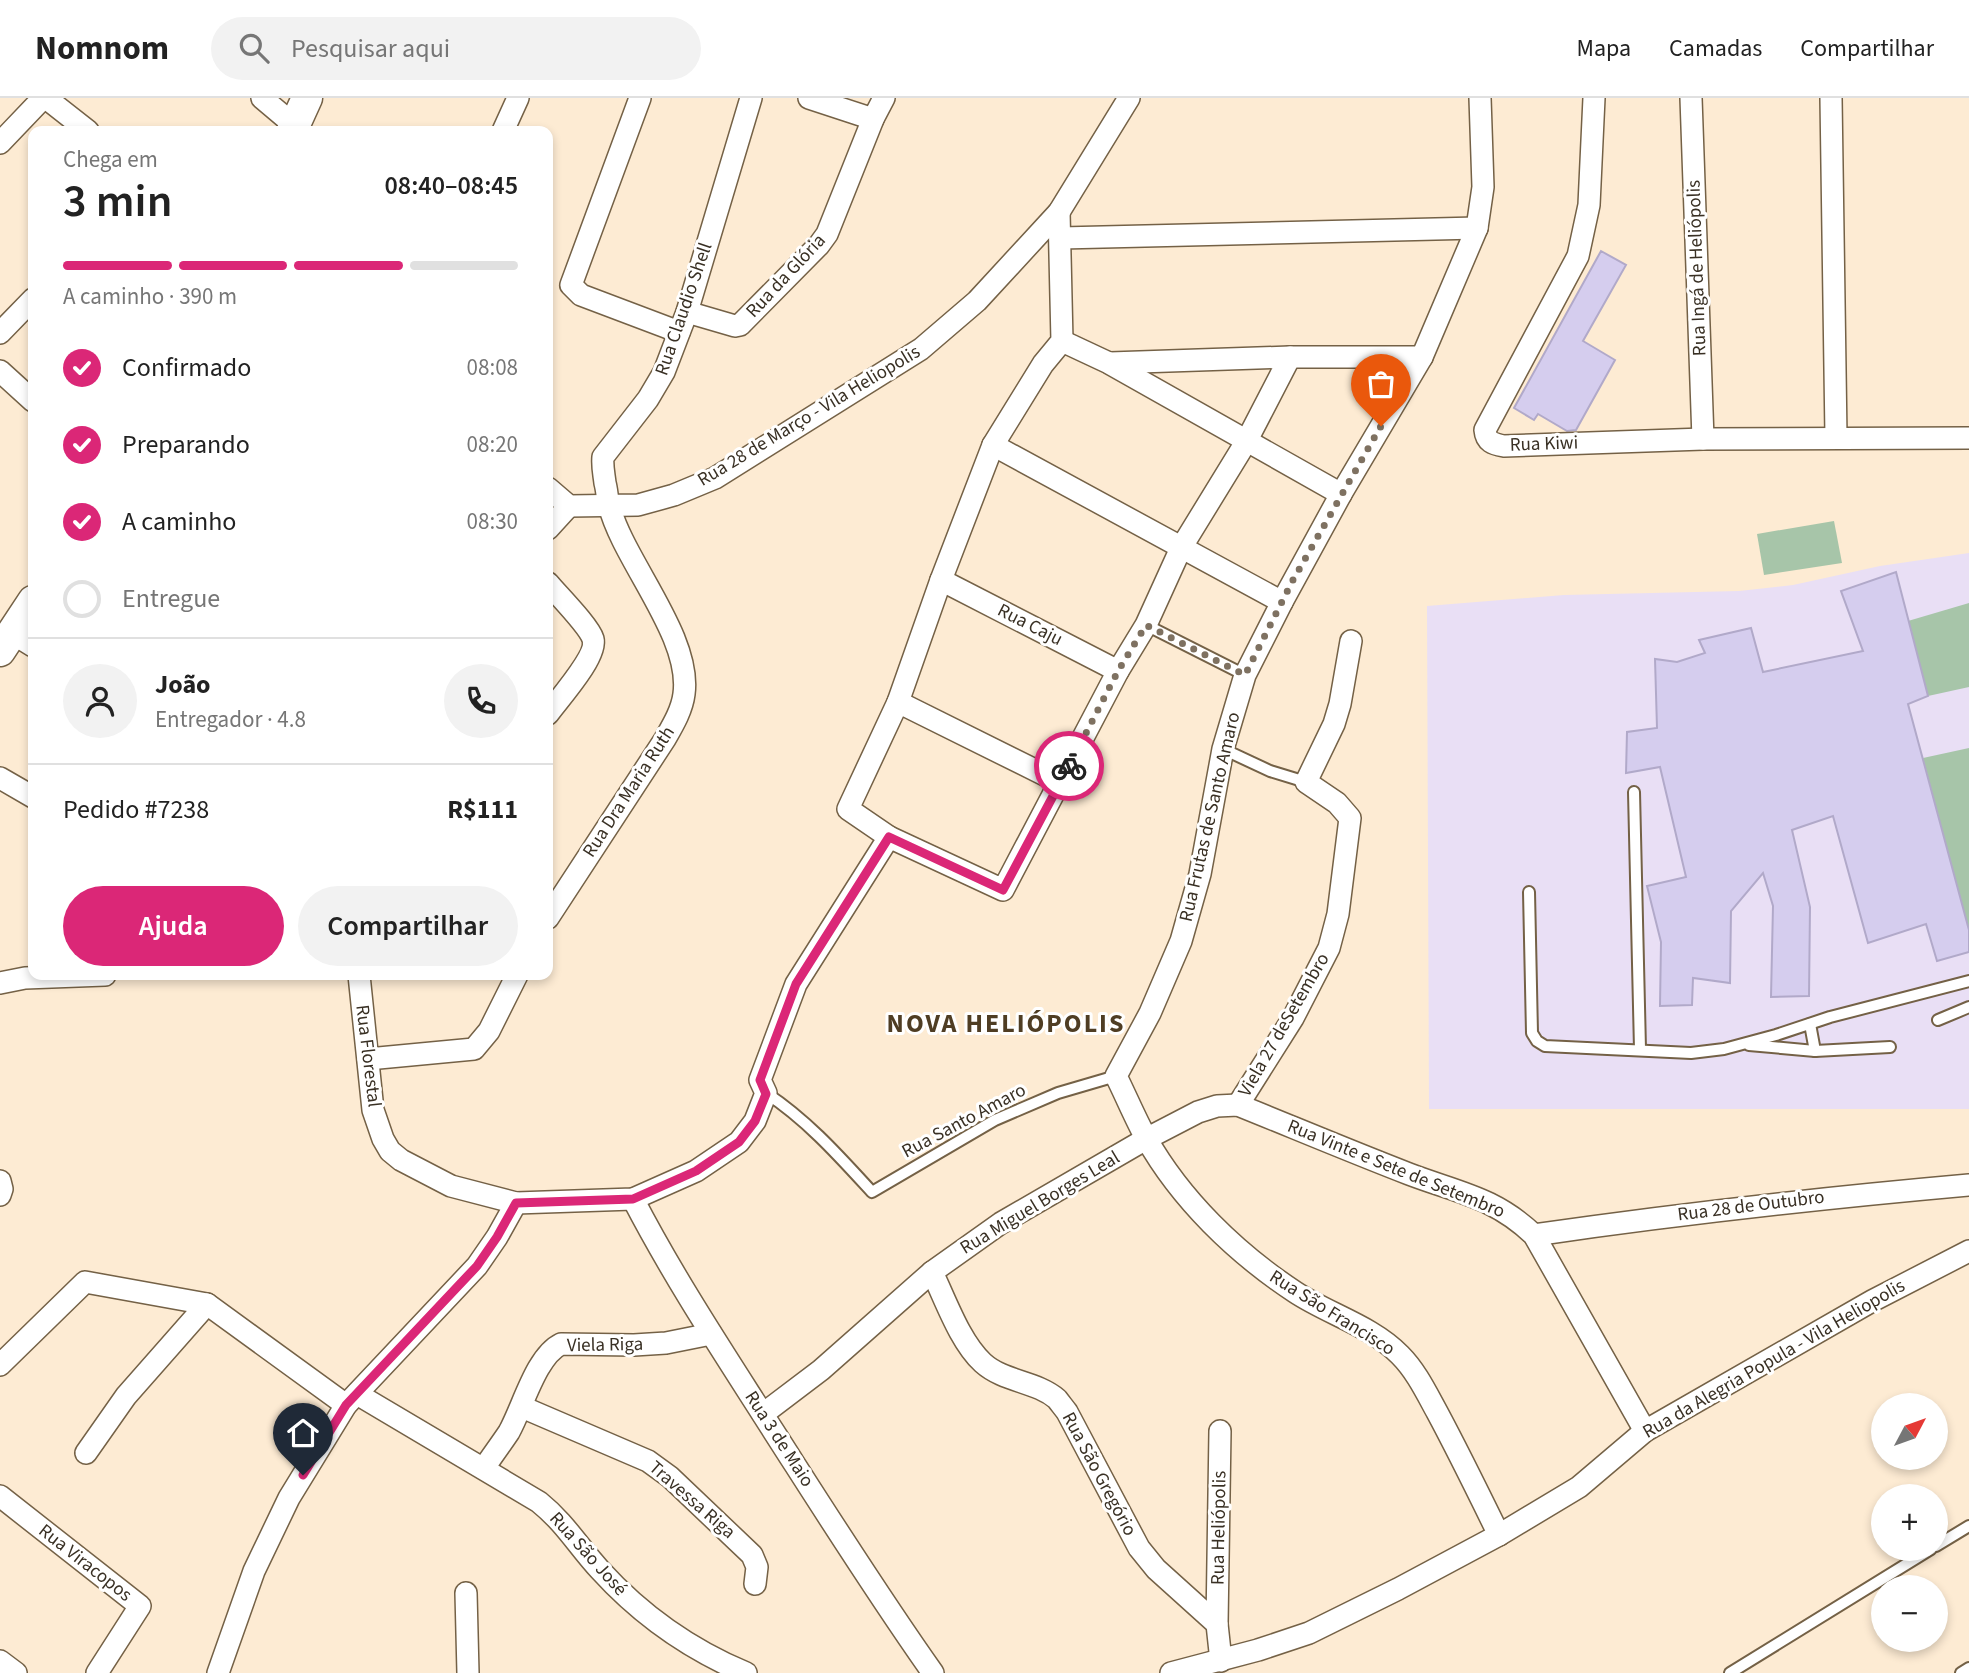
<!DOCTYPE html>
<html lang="pt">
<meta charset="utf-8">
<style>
:root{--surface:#fff;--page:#f2f2f2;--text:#222;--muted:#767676;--line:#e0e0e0;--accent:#db2777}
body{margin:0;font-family:"Source Sans 3",sans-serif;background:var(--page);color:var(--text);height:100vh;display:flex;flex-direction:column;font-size:26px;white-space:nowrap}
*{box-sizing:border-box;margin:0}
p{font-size:23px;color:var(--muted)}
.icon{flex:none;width:38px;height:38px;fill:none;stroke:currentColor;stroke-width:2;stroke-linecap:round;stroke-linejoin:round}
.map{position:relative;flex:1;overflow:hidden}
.panel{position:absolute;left:28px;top:28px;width:525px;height:854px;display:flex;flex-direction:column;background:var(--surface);border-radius:14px;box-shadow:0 4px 10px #0003}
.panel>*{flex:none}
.needle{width:46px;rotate:49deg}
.fabs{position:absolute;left:1871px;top:1295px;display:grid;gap:14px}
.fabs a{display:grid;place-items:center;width:77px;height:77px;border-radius:50%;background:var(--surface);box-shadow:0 4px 10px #0003;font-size:35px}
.pin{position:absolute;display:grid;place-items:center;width:60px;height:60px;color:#fff;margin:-72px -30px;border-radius:50% 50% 50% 0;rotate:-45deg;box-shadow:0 0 7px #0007}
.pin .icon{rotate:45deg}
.courier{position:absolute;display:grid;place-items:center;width:70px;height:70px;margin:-35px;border:5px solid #db2777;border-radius:50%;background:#fff;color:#222;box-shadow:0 2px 9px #0007}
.overview em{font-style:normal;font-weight:600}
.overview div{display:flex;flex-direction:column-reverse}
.overview{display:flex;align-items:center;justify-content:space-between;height:119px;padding:0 35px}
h1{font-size:46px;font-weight:600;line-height:52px}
.bar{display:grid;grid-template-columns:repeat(4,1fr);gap:10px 7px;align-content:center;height:84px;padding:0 35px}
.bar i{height:9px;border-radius:5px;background:var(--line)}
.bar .on{background:var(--accent)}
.bar p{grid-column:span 4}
.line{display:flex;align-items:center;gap:18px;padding:0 35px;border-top:2px solid var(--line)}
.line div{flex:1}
.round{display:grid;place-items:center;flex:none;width:74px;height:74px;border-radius:37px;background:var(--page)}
ol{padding:0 35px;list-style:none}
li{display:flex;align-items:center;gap:21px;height:77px}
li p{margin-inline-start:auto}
li .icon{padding:7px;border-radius:50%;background:var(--accent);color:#fff;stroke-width:4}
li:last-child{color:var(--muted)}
li i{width:38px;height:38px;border:4px solid var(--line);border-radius:50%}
.button{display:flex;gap:14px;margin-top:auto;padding:14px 35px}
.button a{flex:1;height:80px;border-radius:42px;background:var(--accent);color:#fff;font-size:28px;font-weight:600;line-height:80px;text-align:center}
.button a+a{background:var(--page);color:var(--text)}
header{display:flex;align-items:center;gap:42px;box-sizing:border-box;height:98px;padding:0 35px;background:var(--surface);border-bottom:2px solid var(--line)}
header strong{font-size:33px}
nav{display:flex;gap:38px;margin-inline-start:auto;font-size:24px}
.search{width:490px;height:63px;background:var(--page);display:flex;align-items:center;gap:18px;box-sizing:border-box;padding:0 24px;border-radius:38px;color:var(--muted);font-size:26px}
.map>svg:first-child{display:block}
.medical{fill:#e9dff5}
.green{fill:#a7c5a9}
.building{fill:#d5cdee;stroke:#b1a9c9;stroke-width:2}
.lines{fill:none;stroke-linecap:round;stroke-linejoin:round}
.lane-casing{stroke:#746146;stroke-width:14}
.street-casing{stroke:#746146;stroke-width:24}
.secondary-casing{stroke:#746146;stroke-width:33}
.lane{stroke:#fff;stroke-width:10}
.street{stroke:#fff;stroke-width:21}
.secondary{stroke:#fff;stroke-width:30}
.done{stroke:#7e7161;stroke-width:7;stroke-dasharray:0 12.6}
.route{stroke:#db2777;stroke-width:9}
.labels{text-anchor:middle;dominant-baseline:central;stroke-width:6;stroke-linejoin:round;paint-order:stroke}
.street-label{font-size:19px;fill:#393024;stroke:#fff}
.district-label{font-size:26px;font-weight:bold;letter-spacing:2px;fill:#4f3d23;stroke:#fff}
</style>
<header>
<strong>Nomnom</strong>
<div class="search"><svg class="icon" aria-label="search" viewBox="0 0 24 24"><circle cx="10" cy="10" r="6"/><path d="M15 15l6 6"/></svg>Pesquisar aqui</div>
<nav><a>Mapa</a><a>Camadas</a><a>Compartilhar</a></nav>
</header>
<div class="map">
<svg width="1969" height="1575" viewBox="0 0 1969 1575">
<rect width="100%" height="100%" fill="#fdebd3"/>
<polygon class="medical" points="1969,455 1969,1011 1429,1011 1427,508 1564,497 1739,493 1793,487 1880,468"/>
<g class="green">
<polygon points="1834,423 1842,465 1764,477 1757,436"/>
<polygon points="1969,505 1969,589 1928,598 1908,523"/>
<polygon points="1969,650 1969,832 1923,660"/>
</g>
<g class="building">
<polygon points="1601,153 1626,167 1583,243 1615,262 1576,332 1567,333 1538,316 1534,322 1514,310"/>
<polygon points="1896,474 1928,598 1908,606 1969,832 1969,854 1937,863 1926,826 1868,845 1833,718 1792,732 1810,809 1809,898 1771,899 1773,808 1763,775 1731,813 1730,885 1693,880 1692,907 1660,908 1661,844 1647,788 1686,779 1660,669 1626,675 1627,634 1657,630 1655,561 1677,564 1705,555 1699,542 1751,530 1763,574 1863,553 1841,493"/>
</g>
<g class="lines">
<g class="lane-casing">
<g id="lane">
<polyline points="1146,527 1245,577"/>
<polyline points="1223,651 1270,673 1306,684"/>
<polyline points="1634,694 1640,951"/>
<polyline points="1529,794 1532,935 1537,943 1545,948 1691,955 1724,951 1776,937 1830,919 1969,883"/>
<polyline points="1938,922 1969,909"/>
<polyline points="1810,926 1815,953"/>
<polyline points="1749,947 1815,953 1890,949"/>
<path d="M766,995C807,1022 839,1058 872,1094L995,1022L1058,995L1116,978"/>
<polyline points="1936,1448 1969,1428"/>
<polyline points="1730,1575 1931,1451"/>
<polyline points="1961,1575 1969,1570"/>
</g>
</g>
<g class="street-casing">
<g id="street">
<polyline points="46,0 88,33"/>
<polyline points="262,0 294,27"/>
<polyline points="640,0 571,187 581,197 679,234"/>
<polyline points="809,0 873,21"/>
<path d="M1480,0L1483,89L1477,130L1422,259L1341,396L1282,504L1245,577L1223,651L1200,776L1181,843L1150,915L1116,978C1126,998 1135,1020 1146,1040C1181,1102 1236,1155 1295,1194C1328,1216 1372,1228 1400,1257C1416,1273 1426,1294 1437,1314C1459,1355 1479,1396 1499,1437"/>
<path d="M1594,0L1589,107L1578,158L1485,332C1486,344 1493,346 1504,348L1703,341L1969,340"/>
<polyline points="1691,0 1703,341"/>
<polyline points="1831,0 1836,339"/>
<polyline points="503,33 518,0"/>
<polyline points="0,45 43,0"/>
<polyline points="1061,140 1477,130"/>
<polyline points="687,214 735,228 740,227 819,147 827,136 873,21 884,0"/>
<polyline points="0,235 33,201"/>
<polyline points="1062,243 1109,265 1341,396"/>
<polyline points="1110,265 1290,259 1422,259"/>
<polyline points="0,273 33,303"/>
<polyline points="993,347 1282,504"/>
<polyline points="548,390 569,408 638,407 674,397 715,380 921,251 977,203 1059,114 1129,0"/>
<polyline points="548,431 569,408"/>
<polyline points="941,482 1118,573"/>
<path d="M548,485C558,497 589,528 593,541C598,558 558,602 548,616"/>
<polyline points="12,535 33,548"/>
<polyline points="898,604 1061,685"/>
<polyline points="0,680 33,699"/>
<polyline points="889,739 1003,792 1118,573 1146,527 1181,450 1246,344 1290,259"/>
<path d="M548,820L665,641C673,627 682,612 684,596C692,538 623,463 609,407C607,400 607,392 605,385C604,376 602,368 603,359L648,301L664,274L687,214L751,0"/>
<polyline points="359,877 373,1012 383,1041 390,1053 401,1062 451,1088 516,1105 633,1101 696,1073 739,1044 755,1023 766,995 760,982 796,886 889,739 848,711 898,604 941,482 993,347 1043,266 1062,243 1059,114"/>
<polyline points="0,885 25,880 105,877"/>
<polyline points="368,961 474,951 489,933 517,877"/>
<polyline points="1238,1007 1293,920 1329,850 1338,816 1350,720 1337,705 1306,684 1334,626 1340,606 1351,543"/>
<polyline points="0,1083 2,1091 0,1097"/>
<path d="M633,1101C675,1182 725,1257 774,1334C826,1415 877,1496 933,1575"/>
<path d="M1534,1137C1679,1116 1823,1100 1969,1087"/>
<path d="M932,1174C946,1203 960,1244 983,1265C1004,1284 1036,1283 1057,1301C1060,1305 1064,1310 1067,1314L1139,1450L1156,1471L1217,1526L1221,1563"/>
<polyline points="0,1267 85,1184 207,1206 346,1307"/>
<path d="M357,1296L539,1404C566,1426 577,1447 600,1472C640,1516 691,1552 746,1575"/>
<polyline points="522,1309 648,1363 670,1379 752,1457 757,1469 755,1486"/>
<path d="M763,1316L821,1272L932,1174L1001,1125L1146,1041L1198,1014L1217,1008L1238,1007C1295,1030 1352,1054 1409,1076C1459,1095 1494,1099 1534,1137L1645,1333"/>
<polyline points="86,1355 126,1298 207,1206"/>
<path d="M484,1370C492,1358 501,1346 509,1334C523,1309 536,1258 561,1246L634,1247L666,1245L711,1236"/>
<polyline points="0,1398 140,1508 97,1575"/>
<polyline points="466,1495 468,1575"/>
<polyline points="1217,1526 1220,1333"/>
<polyline points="0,1563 16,1575"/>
<polyline points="218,1575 254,1473 289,1400 346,1307 477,1168 497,1139 516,1105"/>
<polyline points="1171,1575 1258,1552 1309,1535 1398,1491 1499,1437 1579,1389 1645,1333 1872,1203 1969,1153"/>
</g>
</g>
<g class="secondary-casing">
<g id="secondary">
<polyline points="292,33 307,0"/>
<polyline points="0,553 33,503"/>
</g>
</g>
<use href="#lane" class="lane"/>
<use href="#street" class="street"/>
<use href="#secondary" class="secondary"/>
</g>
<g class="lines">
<polyline class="done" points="1069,668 1118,573 1146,527 1245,577 1293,482 1381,328"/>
<polyline class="route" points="303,1377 346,1307 477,1168 497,1139 516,1105 633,1101 696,1073 739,1044 755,1023 766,996 760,982 796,886 889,739 1003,792 1069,668"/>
</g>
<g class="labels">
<g class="street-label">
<text transform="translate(1697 170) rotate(-92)">Rua Ingá de Heliópolis</text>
<text transform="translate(786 178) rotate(-47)">Rua da Glória</text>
<text transform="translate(684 211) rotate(-71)">Rua Claudio Shell</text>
<text transform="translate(809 318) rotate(-31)">Rua 28 de Março - Vila Heliopolis</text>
<text transform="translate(1544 346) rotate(-2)">Rua Kiwi</text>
<text transform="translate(1030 527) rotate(27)">Rua Caju</text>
<text transform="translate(629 694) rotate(-57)">Rua Dra Maria Ruth</text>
<text transform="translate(1210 719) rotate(-77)">Rua Frutas de Santo Amaro</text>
<text transform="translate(1284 927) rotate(-60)">Viela 27 deSetembro</text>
<text transform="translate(368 958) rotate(83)">Rua Florestal</text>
<text transform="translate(964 1023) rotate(-28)">Rua Santo Amaro</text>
<text transform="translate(1396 1071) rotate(22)">Rua Vinte e Sete de Setembro</text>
<text transform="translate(1040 1105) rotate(-31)">Rua Miguel Borges Leal</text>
<text transform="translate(1751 1108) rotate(-7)">Rua 28 de Outubro</text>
<text transform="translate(1332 1215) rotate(32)">Rua São Francisco</text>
<text transform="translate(605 1247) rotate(-1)">Viela Riga</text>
<text transform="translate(1774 1261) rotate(-30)">Rua da Alegria Popula - Vila Heliopolis</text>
<text transform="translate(779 1341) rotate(57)">Rua 3 de Maio</text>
<text transform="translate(1099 1376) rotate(62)">Rua São Gregório</text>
<text transform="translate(692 1402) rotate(41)">Travessa Riga</text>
<text transform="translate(1219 1430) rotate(-89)">Rua Heliópolis</text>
<text transform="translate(588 1456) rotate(48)">Rua São José</text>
<text transform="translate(85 1465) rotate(38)">Rua Viracopos</text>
</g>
<g class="district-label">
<text x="1006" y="925">NOVA HELIÓPOLIS</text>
</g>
</g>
</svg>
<div class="fabs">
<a><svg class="needle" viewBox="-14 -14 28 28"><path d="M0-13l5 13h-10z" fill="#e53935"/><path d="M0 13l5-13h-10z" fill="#767676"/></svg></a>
<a>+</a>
<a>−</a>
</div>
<div class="pin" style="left:1381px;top:328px;background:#ea580c"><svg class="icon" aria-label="bag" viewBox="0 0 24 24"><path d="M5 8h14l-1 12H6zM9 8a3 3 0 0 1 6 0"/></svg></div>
<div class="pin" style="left:303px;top:1377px;background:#1f2937"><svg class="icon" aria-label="home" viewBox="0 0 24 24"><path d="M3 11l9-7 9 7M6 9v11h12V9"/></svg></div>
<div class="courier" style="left:1069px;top:668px"><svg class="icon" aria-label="bike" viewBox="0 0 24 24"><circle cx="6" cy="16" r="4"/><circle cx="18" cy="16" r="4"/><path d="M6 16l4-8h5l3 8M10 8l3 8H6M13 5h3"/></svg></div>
<section class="panel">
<div class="overview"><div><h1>3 min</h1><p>Chega em</p></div><em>08:40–08:45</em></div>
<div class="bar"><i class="on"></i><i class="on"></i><i class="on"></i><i></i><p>A caminho · 390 m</p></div>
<ol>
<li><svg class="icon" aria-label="check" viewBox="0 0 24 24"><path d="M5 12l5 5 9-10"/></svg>Confirmado<p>08:08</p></li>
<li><svg class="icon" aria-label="check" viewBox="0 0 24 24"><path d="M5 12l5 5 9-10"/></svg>Preparando<p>08:20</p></li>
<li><svg class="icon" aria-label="check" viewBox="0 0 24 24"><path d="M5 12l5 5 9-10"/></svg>A caminho<p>08:30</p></li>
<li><i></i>Entregue</li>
</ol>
<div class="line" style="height:126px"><a class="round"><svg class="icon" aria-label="person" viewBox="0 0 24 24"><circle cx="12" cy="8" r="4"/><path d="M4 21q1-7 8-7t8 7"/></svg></a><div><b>João</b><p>Entregador · 4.8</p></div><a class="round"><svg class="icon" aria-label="phone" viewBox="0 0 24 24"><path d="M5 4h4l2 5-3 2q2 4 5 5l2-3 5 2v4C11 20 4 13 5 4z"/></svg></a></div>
<div class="line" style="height:91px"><div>Pedido #7238</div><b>R$111</b></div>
<div class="button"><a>Ajuda</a><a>Compartilhar</a></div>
</section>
</div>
